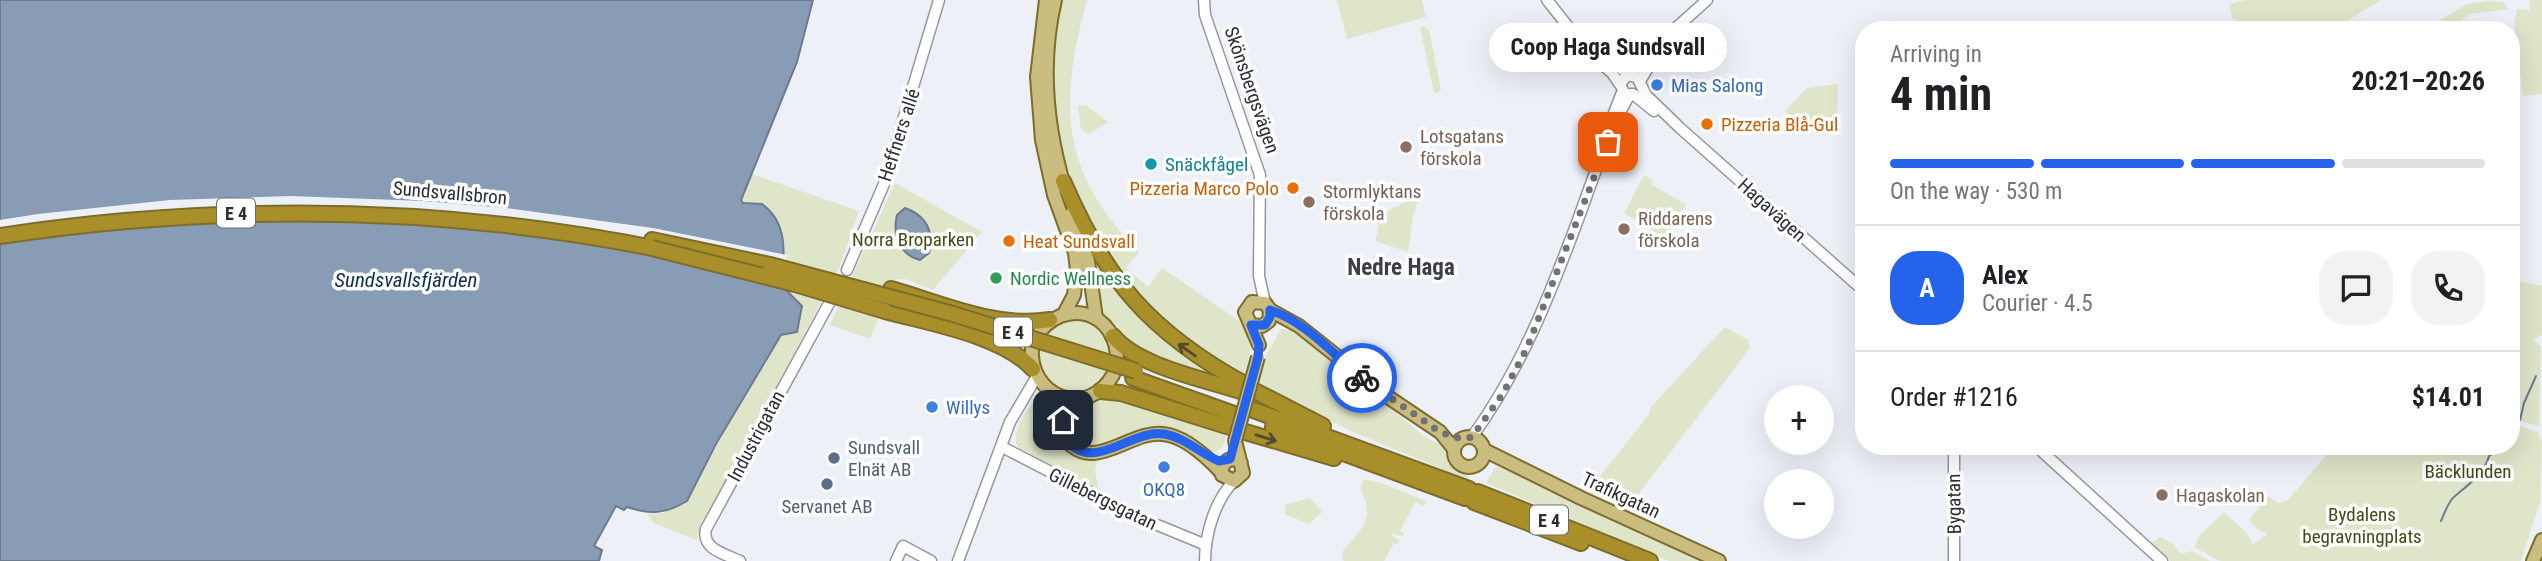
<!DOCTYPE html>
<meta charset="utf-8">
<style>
:root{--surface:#fff;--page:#f2f2f2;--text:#202124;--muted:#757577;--line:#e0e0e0;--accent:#2563eb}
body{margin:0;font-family:"Roboto Condensed",sans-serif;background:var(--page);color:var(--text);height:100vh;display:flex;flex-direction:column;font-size:26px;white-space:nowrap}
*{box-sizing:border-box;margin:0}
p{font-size:23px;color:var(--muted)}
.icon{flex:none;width:38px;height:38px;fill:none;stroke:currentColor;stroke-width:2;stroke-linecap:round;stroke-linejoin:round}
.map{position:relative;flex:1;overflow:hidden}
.drawer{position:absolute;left:1855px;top:21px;width:665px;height:434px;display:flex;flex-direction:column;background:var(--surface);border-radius:28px;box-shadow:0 7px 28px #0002}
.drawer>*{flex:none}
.fabs{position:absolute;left:1764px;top:385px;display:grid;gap:14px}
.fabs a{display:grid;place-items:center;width:70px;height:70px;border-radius:50%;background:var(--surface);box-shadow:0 7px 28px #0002;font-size:35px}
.pin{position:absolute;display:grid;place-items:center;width:60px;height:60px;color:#fff;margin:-30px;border-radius:14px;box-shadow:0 4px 10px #0006}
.courier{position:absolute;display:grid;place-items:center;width:70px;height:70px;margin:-35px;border:5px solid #2563eb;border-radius:50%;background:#fff;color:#222;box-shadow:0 2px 9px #0007}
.bubble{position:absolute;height:49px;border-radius:24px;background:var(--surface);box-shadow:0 7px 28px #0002;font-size:23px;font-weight:700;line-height:49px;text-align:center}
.head em{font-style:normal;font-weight:700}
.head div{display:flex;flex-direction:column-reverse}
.head{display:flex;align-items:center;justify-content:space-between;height:119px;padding:0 35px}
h1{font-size:46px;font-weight:700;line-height:52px}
.bar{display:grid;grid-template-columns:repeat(4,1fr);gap:10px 7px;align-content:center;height:84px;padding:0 35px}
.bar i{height:9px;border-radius:5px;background:var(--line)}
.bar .on{background:var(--accent)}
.bar p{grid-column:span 4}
.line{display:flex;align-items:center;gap:18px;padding:0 35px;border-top:2px solid var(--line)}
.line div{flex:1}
.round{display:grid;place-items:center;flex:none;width:74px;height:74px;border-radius:28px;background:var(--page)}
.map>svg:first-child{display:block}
.green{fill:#dfe5c9}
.water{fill:#889db5;stroke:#6c7b8d;stroke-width:2}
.pier{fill:#edf1f7}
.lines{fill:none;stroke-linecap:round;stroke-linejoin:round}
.stream{stroke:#6c7b8d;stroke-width:2}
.minor-casing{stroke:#94979d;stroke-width:13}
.major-casing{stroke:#7d6d2b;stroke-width:16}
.highway-casing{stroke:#7d6d2b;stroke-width:18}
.minor{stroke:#fff;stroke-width:10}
.major{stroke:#cbbc7f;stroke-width:12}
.highway{stroke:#a98f29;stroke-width:14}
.major-bridge-casing{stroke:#7d6d2b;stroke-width:16;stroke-linecap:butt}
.highway-bridge-casing{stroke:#7d6d2b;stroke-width:18;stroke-linecap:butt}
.major-bridge{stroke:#cbbc7f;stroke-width:12}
.highway-bridge{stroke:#a98f29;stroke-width:14}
.oneway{stroke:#524a2e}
.done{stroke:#707276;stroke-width:7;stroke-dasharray:0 12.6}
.route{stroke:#2563eb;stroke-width:9}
.shop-dot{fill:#3f7fe0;stroke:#fff;stroke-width:2.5}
.food-dot{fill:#e8710a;stroke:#fff;stroke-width:2.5}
.education-dot{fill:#8d6e63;stroke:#fff;stroke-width:2.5}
.culture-dot{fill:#0f9aa8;stroke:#fff;stroke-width:2.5}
.leisure-dot{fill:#2e9e5b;stroke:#fff;stroke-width:2.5}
.service-dot{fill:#5c6f8a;stroke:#fff;stroke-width:2.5}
.labels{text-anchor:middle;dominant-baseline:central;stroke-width:7;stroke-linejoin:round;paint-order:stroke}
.shield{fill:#fff;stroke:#6b6c6e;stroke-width:2}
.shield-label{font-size:18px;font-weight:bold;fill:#2c2d30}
.shop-label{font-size:19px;fill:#366cbe;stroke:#fff;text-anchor:start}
.street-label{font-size:19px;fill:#2c2d30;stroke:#fff}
.food-label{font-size:19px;fill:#c56008;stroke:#fff;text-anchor:start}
.education-label{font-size:19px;fill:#785e54;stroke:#fff;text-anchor:start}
.culture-label{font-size:19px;fill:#0d838f;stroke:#fff;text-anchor:start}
.park-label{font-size:19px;fill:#444b19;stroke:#fff}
.leisure-label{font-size:19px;fill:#27864d;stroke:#fff;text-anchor:start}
.service-label{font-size:19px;fill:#4e5e75;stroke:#fff;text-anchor:start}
.water-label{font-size:21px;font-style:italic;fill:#0c2d4f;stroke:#fff}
.quarter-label{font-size:23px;font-weight:bold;fill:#3c3f44;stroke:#fff}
</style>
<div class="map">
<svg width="2542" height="561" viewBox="0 0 2542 561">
<rect width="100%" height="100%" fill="#edf1f7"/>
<g class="green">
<path d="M1061,0H1087C1059,104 1059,171 1139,252L1126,268L1148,287L1162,268L1241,322L1251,348L1244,379C1200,352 1157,323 1124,283C1115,273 1109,258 1102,246C1057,170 1044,87 1061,0Z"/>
<polygon points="1337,0 1422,0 1426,17 1347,39"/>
<polygon points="2245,0 2381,0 2332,30 2238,30 2236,19 2232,19 2230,4"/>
<polygon points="2529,0 2542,0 2542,94 2523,96 2514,24 2517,9 2530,10"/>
<polygon points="2488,1 2503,2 2508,9 2470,14 2445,30 2423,30 2467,4"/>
<polygon points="1424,26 1429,30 1441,90 1437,93 1434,93 1420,27"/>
<polygon points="1838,84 1837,129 1806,131 1785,111 1807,88"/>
<polygon points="1086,105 1108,122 1089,134 1081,130 1078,106"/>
<path d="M749,173L859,211L840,266L696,540L654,523L647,514L663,513L687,501L754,378L785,332L798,300L783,288C783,253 792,204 743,203L740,200Z"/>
<polygon points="1644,175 1653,180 1651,184 1686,205 1665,238 1624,213"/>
<polygon points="895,183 982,232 933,290 905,279 893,280 870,339 830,325"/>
<polygon points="1423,186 1413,216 1408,252 1375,241 1379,225 1371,220 1409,200 1413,189"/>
<path d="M1087,243L1123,299L1153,328L1225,381C1176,366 1113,353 1096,296C1094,287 1097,278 1095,269C1094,261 1090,252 1087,243Z"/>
<polygon points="2511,280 2542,286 2542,335 2533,339 2541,347 2539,426 2511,419"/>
<circle cx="1074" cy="356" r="37"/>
<polygon points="1725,327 1748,340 1750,348 1628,508 1591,493 1591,488 1650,413 1650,408"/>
<polygon points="1281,329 1294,331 1308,339 1425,437 1445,447 1451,460 1466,472 1469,480 1353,432 1257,384 1265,357"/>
<path d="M1041,397L1052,400C1058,425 1063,468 1099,459L1095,469L1098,489L1021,450L1016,444C1014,428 1027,404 1041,397Z"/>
<path d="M1117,398L1215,428L1226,436L1223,447L1211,454L1184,437L1117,441L1092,449L1073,441L1070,424C1081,406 1097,401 1117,398Z"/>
<polygon points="2511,423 2538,432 2542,442 2540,502 2521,561 2220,561 2194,547 2200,535 2224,512 2246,532 2253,544 2268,534 2258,530 2249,520 2268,496 2278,503 2288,500 2334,446 2511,446"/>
<polygon points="1496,466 1526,477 1706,561 1669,561 1486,483"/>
<path d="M1363,479L1384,484L1426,501L1424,506L1415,502L1400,531L1404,533L1402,537L1393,533L1392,536L1400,540L1398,544L1394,543L1384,561H1344L1342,558L1343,551C1362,529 1376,518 1360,489Z"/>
<polygon points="1310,498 1322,512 1309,524 1285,514 1285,505"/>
<polygon points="2160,537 2173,544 2181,554 2192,551 2210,561 2170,561 2150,544"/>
</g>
<g class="water">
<path d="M0,0H813L797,62L741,200L743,203L762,204C790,224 783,257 783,287L802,306L797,332L781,335L716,444L687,501C666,514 650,515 627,507L624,510L616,506L594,546L602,550L599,561H0Z"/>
<path d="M905,208C927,216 934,231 929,253L920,260C900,255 892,235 897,215Z"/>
</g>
<polygon class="pier" points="290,196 423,201 506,208 653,228 787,255 787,285 650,251 421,221 236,217 0,240 0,220 38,214 170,200"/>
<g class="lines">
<g class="stream">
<polyline points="2520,420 2524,403 2536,376"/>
<polyline points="2511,442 2518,427"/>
<path d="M2441,521C2444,514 2449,500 2455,496C2468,485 2485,473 2489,456L2505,446"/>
</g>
<g class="minor-casing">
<g id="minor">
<polyline points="1204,0 1205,15 1260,175 1259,276 1265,303"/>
<polyline points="1547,0 1589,53 1612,73 1621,86"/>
<polyline points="1582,40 1630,75"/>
<polyline points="1631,74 1657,45 1707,0"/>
<polyline points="1640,81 1656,55"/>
<polyline points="1621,83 1627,75 1637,77 1646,95 1680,128 1864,291"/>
<polyline points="1633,94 1654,111"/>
<polyline points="1612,118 1623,90"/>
<polyline points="847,270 884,184 939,0"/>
<path d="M1472,437C1521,369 1550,295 1579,217C1594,176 1608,132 1630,94"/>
<polyline points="1954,446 1954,561"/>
<polyline points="2036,446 2162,561"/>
<polyline points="1002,447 1138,517 1206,545"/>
<path d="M740,561C725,554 701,549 706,529L832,298"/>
<polyline points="896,561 903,546 931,561"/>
<polyline points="958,561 1010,422 1037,376"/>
<path d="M1205,561C1205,534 1215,500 1234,481"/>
</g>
</g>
<g class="major-casing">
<g id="major">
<polyline points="1046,0 1037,77 1042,140 1054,195 1075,253 1077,270 1074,295 1064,314"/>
<path d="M1055,0C1040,64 1046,126 1065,189"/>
<polyline points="1072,213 1088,261 1096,318"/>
<polyline points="1270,310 1299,326 1388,397 1440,432 1454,449"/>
<polyline points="1251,325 1262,326 1269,321 1270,310 1265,303 1252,302 1245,312 1259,345"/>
<path d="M1036,337C1063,295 1119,311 1117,362"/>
<path d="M1032,347C1028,397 1087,420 1113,375"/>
<path d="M1057,395L1066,440C1095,474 1129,430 1163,434C1185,436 1207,457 1221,472"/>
<circle cx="1469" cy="452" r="15"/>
<polyline points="1235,441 1243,473 1234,481 1222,475 1222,466 1228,460 1236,459 1241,463"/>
<polyline points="1484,450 1581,498 1719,561"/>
<polyline points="2533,561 2542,540"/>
</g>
</g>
<g class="highway-casing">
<g id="highway">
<path d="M1063,181C1106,281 1150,332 1246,385"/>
<path d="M0,236C221,203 443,205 663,250"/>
<polyline points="652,240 770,265"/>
<path d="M891,289C943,304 996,329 1050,320"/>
<path d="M885,311C929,323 1002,335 1033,369"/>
<path d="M1113,336C1138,367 1205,379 1243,392"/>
<polyline points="1133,378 1237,415"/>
<polyline points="1253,390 1323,426"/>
<polyline points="1100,391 1121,393 1233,428"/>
<polyline points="1248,408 1469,489"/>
<polyline points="1273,427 1465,498"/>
<polyline points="1242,431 1334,458"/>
<polyline points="1478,492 1650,561"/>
<polyline points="1474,502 1581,543"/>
</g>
</g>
<use href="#minor" class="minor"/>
<use href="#major" class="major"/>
<use href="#highway" class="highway"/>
<g class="major-bridge-casing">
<polyline id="major-bridge" points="1235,441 1258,357"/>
</g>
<g class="highway-bridge-casing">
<g id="highway-bridge">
<polyline points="652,248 795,284 885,311"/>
<polyline points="770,265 953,314 1136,371"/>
</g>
</g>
<use href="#major-bridge" class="major-bridge"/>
<use href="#highway-bridge" class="highway-bridge"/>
</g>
<defs><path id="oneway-shaft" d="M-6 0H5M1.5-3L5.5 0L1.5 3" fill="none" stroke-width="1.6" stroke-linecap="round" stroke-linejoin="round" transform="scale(1.75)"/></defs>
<g class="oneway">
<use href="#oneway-shaft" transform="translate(1187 350) rotate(-145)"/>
<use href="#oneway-shaft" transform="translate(1266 438) rotate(17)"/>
</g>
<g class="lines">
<polyline class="done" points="1362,378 1440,432 1461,439 1472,437 1502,395 1527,348 1608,142"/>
<path class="route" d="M1063,420L1066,440C1095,474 1130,429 1164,434C1184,437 1201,454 1219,461L1230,459L1258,357L1259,345L1251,325H1265L1270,317V310C1305,321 1334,355 1362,378"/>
</g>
<g class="shop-dot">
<circle cx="1657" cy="85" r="7"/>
<circle cx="932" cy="407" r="7"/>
<circle cx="1164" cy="467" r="7"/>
</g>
<g class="food-dot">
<circle cx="1707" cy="124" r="7"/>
<circle cx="1293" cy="188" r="7"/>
<circle cx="1009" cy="241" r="7"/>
</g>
<g class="education-dot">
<circle cx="1406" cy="147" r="7"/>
<circle cx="1309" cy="202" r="7"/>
<circle cx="1624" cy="229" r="7"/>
<circle cx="2162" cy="495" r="7"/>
</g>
<circle class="culture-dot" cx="1151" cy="164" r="7"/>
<circle class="leisure-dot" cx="996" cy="278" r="7"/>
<g class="service-dot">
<circle cx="834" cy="458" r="7"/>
<circle cx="827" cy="484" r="7"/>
</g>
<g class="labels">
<g class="shield">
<rect x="217" y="198.5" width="38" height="29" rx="5"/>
<rect x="994" y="317.5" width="38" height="29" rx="5"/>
<rect x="1530" y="505.5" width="38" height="29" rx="5"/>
</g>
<g class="shield-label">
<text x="236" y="213">E 4</text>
<text x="1013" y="332">E 4</text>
<text x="1549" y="520">E 4</text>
</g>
<g class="shop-label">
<text x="1671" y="85">Mias Salong</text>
<text x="946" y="407">Willys</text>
<text x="1164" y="489" text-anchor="middle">OKQ8</text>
</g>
<g class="street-label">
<text transform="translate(1252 90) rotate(71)">Skönsbergsvägen</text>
<text transform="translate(899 135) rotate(-72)">Heffners allé</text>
<text transform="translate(450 193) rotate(5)">Sundsvallsbron</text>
<text transform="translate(1772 210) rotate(42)">Hagavägen</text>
<text transform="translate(756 436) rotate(-62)">Industrigatan</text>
<text transform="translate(1621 495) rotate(25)">Trafikgatan</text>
<text transform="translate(1103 499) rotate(26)">Gillebergsgatan</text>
<text transform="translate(1954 504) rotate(-91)">Bygatan</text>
</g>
<g class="food-label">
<text x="1721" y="124">Pizzeria Blå-Gul</text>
<text x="1279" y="188" text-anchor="end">Pizzeria Marco Polo</text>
<text x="1023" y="241">Heat Sundsvall</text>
</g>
<g class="education-label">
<text x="1420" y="136">Lotsgatans<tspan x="1420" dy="22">förskola</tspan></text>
<text x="1323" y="191">Stormlyktans<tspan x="1323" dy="22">förskola</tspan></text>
<text x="1638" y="218">Riddarens<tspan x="1638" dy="22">förskola</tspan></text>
<text x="2176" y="495">Hagaskolan</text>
</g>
<g class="culture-label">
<text x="1165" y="164">Snäckfågel</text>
</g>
<g class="park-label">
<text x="913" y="239">Norra Broparken</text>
<text x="2468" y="471">Bäcklunden</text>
<text x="2362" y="514">Bydalens<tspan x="2362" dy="22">begravningplats</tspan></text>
</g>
<g class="leisure-label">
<text x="1010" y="278">Nordic Wellness</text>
</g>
<g class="service-label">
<text x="848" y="447">Sundsvall<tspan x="848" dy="22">Elnät AB</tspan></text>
<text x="827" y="506" text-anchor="middle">Servanet AB</text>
</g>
<g class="water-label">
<text x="406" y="280">Sundsvallsfjärden</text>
</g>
<g class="quarter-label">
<text x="1401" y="267">Nedre Haga</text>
</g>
</g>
</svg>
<div class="fabs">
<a>+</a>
<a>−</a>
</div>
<div class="pin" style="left:1608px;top:142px;background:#ea580c"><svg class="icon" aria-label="bag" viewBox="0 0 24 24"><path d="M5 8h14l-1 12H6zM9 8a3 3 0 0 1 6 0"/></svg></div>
<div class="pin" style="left:1063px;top:420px;background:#1f2937"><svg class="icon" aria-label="home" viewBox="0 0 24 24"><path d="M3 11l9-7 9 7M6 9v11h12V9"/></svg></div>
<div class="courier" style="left:1362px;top:378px"><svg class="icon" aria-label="bike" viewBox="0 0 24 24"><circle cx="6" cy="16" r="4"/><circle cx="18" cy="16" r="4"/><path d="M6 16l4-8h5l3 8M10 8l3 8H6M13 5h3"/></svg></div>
<div class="bubble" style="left:1489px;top:23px;width:238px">Coop Haga Sundsvall</div>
<section class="drawer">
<div class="head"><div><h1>4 min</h1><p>Arriving in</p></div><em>20:21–20:26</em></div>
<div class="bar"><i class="on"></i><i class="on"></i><i class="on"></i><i></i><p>On the way · 530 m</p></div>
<div class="line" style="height:126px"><b class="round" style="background:var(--accent);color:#fff">A</b><div><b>Alex</b><p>Courier · 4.5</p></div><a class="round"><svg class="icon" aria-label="chat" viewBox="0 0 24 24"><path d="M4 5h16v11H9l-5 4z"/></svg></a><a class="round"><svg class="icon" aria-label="phone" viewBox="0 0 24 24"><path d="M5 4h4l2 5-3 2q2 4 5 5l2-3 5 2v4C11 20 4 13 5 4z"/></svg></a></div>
<div class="line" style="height:91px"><div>Order #1216</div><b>$14.01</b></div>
</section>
</div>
